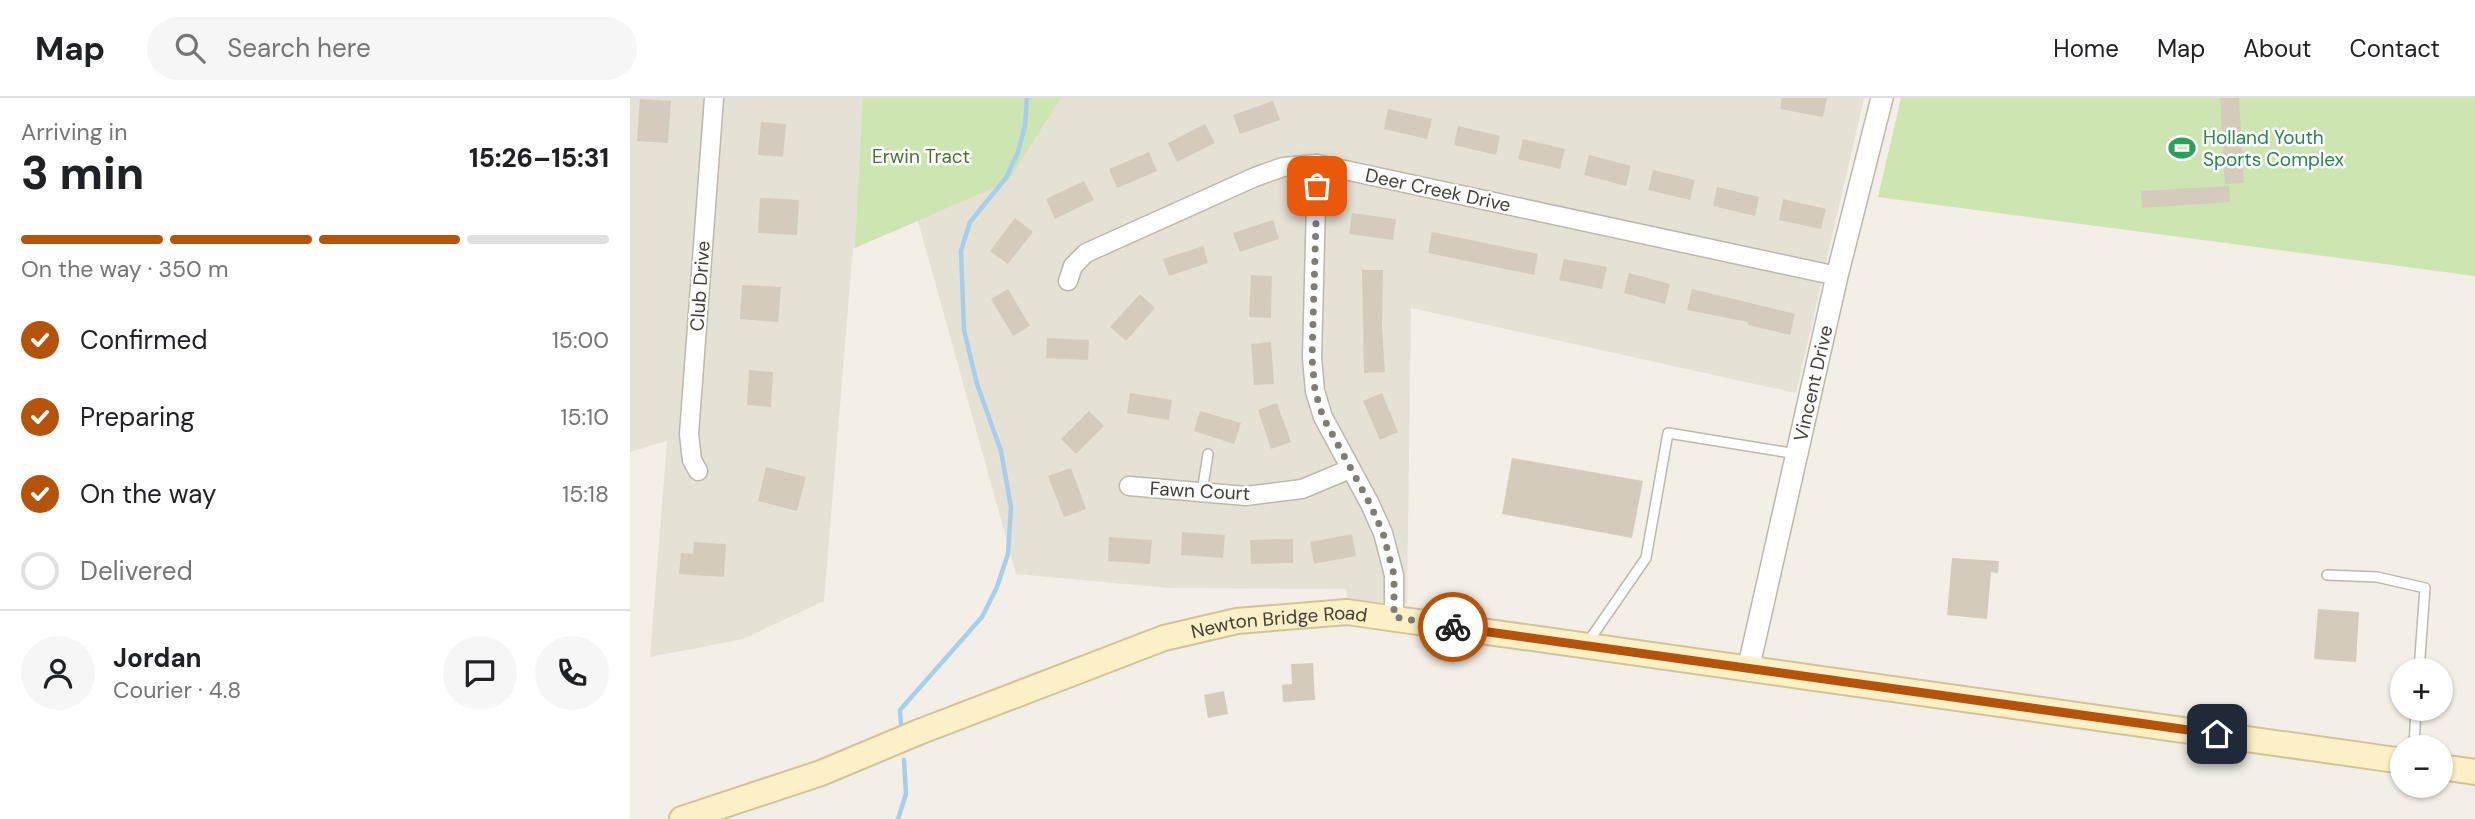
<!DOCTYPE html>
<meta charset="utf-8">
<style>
:root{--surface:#fff;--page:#f6f6f6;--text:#202124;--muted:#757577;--line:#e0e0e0;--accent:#b45309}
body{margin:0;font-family:"DM Sans",sans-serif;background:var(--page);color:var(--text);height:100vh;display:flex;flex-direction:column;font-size:26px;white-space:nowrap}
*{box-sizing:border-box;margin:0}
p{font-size:23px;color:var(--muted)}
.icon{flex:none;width:38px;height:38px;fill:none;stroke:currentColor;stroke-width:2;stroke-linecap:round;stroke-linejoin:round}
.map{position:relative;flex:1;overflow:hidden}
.sheet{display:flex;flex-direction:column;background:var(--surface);width:630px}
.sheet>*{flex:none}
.tools{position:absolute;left:1760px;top:560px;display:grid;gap:14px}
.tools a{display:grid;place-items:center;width:63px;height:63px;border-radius:50%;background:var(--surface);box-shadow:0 2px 5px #0004;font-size:35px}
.pin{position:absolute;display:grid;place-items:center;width:60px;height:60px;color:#fff;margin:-30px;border-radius:14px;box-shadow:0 4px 10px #0006}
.courier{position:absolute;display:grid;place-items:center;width:70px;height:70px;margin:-35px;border:5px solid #b45309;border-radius:50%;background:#fff;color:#222;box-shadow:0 2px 9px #0007}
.headline em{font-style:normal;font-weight:800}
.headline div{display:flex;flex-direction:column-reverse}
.headline{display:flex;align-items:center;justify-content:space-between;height:119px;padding:0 21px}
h1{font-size:46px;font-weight:800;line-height:52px}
.bar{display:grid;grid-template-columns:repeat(4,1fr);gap:10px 7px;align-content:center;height:84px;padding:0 21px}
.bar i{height:9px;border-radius:5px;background:var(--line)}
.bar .active{background:var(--accent)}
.bar p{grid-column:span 4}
.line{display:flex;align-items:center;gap:18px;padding:0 21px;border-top:2px solid var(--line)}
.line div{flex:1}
.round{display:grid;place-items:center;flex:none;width:74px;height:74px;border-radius:37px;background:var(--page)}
ol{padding:0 21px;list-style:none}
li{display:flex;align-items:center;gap:21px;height:77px}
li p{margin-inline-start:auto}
li .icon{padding:7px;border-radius:50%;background:var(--accent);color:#fff;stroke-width:4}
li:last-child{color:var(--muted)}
li i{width:38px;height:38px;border:4px solid var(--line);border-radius:50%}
header{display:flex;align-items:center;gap:42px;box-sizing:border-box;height:98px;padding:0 35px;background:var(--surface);border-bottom:2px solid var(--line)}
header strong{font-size:33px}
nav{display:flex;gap:38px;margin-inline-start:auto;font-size:24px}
.search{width:490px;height:63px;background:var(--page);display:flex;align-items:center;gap:18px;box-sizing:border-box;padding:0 24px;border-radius:38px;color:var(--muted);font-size:26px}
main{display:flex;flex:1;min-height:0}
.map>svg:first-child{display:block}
.residential{fill:#e6e1d5}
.green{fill:#cde5b1}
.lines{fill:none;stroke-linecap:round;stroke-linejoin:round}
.stream{stroke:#a6cfed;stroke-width:4.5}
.building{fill:#d4cbbd}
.service-casing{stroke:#beb7aa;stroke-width:12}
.minor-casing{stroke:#beb7aa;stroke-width:21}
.tertiary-casing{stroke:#beb7aa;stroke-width:24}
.secondary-casing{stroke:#d1c398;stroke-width:28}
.service{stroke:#fff;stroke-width:9}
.minor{stroke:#fff;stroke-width:18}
.tertiary{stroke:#fff;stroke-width:21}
.secondary{stroke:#fcf0c7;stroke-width:24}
.done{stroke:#827d74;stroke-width:7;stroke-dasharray:0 12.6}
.route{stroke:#b45309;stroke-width:9}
.labels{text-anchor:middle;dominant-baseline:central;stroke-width:5;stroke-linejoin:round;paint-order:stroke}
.leisure-label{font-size:19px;fill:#27864d;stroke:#fff;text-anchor:start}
.park-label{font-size:19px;fill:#46742c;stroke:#fff}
.street-label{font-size:19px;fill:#454036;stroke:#fff}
</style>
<header>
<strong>Map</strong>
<div class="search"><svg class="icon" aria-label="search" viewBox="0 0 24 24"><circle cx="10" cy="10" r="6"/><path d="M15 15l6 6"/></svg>Search here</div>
<nav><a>Home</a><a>Map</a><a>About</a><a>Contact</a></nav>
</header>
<main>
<section class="sheet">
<div class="headline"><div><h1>3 min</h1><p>Arriving in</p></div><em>15:26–15:31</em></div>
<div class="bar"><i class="active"></i><i class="active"></i><i class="active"></i><i></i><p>On the way · 350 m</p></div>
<ol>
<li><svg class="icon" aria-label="check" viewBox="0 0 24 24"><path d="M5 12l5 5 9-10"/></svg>Confirmed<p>15:00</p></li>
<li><svg class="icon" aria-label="check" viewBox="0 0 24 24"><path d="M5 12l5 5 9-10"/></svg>Preparing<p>15:10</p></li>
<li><svg class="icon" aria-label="check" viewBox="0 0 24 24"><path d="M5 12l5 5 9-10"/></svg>On the way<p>15:18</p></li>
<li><i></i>Delivered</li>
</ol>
<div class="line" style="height:126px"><a class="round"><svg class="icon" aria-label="person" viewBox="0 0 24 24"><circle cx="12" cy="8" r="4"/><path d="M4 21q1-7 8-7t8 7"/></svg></a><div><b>Jordan</b><p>Courier · 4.8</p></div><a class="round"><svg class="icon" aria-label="chat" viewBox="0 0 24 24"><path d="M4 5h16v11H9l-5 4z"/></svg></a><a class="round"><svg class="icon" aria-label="phone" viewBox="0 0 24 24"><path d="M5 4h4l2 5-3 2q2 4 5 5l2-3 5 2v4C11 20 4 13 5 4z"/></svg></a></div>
</section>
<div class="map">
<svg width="1845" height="721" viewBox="0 0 1845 721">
<rect width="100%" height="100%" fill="#f3efe7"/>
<polygon class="residential" points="0,0 1234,0 1166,295 781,210 777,506 717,501 716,491 539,490 386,476 288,123 223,150 194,503 113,541 20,559 37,343 0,354"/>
<g class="green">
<polygon points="233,0 431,0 377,84 225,150"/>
<polygon points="1271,0 1845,0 1845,178 1248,99"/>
</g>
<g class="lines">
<g class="stream">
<polyline points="271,627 270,612 352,519 367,489 378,456 381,409 371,353 347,286 334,232 331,153 340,124 376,80 388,54 395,28 397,0"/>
<polyline points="268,721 276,696 274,662"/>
</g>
</g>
<g class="building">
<polygon points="1152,0 1197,0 1193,19 1150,11"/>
<polygon points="1590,0 1609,0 1614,85 1595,86"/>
<polygon points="10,1 41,3 38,45 7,43"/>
<polygon points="643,3 650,22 610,36 603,17"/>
<polygon points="758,11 802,21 797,41 754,31"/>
<polygon points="131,24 156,26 153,59 128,57"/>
<polygon points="575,26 585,45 547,64 538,45"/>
<polygon points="828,28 870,38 866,57 824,47"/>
<polygon points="893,41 935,51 930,71 888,61"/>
<polygon points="519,54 527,73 487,90 479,71"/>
<polygon points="959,57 1001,68 996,88 954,77"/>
<polygon points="1023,72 1065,82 1060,102 1018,92"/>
<polygon points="454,83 464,102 425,121 416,101"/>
<polygon points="1599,88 1600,104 1512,110 1511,93"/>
<polygon points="1087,89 1129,99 1125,118 1083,108"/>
<polygon points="130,100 169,102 167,137 128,135"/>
<polygon points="1153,101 1196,111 1191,131 1149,122"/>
<polygon points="722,115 766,121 763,142 719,136"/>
<polygon points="385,120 403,134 378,166 360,153"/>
<polygon points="643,122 649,141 610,154 603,135"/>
<polygon points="802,134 908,156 904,177 798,155"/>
<polygon points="573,148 578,165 539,178 533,161"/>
<polygon points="934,161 977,169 972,191 929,182"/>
<polygon points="732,172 753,172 752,229 755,274 734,275"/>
<polygon points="999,175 1040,186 1035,206 994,195"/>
<polygon points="621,177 642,178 641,220 619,219"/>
<polygon points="112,187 151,189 148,224 110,221"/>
<polygon points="378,191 400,228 383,238 361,201"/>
<polygon points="1062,191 1165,216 1160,237 1118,227 1118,224 1057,212"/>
<polygon points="510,196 525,210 496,243 480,229"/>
<polygon points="417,240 459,242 458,262 416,260"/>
<polygon points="641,244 644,286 624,287 621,246"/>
<polygon points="119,272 143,274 141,309 117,307"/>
<polygon points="500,295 542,302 539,322 497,315"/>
<polygon points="752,295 768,334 750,342 733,303"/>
<polygon points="647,305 661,344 641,351 628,312"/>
<polygon points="459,313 474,328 446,356 431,341"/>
<polygon points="570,313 611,325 604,346 564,333"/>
<polygon points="882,360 1013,383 1002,440 872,416"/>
<polygon points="136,369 176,379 167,413 128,403"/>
<polygon points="441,370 456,411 434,419 418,378"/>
<polygon points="552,434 595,437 593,460 551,457"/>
<polygon points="722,436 726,458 684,466 680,444"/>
<polygon points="479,439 522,442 520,466 478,463"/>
<polygon points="663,441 663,465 621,466 620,442"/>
<polygon points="64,444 96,446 94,479 49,476 51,455 63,456"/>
<polygon points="1322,460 1369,463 1368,475 1361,474 1357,521 1317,517"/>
<polygon points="1688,511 1729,514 1726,564 1684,561"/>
<polygon points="683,565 685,602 653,604 652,587 662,586 661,566"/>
<polygon points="594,593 598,616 578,620 574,597"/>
</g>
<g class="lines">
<g class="service-casing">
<g id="service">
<polyline points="572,394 578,356"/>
<polyline points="1697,477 1747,479 1795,490 1789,572"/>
<polyline points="958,544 1016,460 1038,335 1167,356"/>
<polyline points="1784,649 1786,611"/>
</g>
</g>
<g class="minor-casing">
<g id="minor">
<polyline points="687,66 682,260 685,293 693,319 740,406 753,435 764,477 764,519"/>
<polyline points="438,183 443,168 456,155 625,79 653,69 687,66 1207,178"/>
<polyline points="68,373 62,362 59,336 84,0"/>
<polyline points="499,388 616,398 672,391 720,371"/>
</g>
</g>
<g class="tertiary-casing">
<g id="tertiary">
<path id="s1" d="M1118,572L1207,178L1252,0"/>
</g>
</g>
<g class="secondary-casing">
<g id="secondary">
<polyline points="1811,669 1845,674"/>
<path id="s2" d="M52,721L191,675L289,634L534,540L607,523L717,514L1773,663"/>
</g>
</g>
<use href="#service" class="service"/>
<use href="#minor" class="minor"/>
<use href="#tertiary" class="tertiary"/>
<use href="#secondary" class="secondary"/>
</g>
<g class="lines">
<polyline class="done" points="687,88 682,260 685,293 693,319 740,406 753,435 764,477 764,519 823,529"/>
<polyline class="route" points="823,529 1587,636"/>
</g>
<defs>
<g id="stadium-bare" transform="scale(2.1)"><path d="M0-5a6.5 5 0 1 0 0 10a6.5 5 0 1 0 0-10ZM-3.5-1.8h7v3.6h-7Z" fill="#2e9e5b" stroke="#fff" stroke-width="2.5" paint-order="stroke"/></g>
</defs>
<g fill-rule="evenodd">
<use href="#stadium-bare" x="1552" y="50"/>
</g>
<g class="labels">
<g class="leisure-label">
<text x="1573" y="39">Holland Youth<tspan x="1573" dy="22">Sports Complex</tspan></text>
</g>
<g class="park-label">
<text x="291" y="58">Erwin Tract</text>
</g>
<g class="street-label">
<text transform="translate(808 92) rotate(12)">Deer Creek Drive</text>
<text transform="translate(70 188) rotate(-86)">Club Drive</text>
<text stroke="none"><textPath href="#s1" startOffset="294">Vincent Drive</textPath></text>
<text transform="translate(570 393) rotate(3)">Fawn Court</text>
<text stroke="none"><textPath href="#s2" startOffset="632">Newton Bridge Road</textPath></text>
</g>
</g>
</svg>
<div class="tools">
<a>+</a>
<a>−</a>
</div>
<div class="pin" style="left:687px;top:88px;background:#ea580c"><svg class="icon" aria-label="bag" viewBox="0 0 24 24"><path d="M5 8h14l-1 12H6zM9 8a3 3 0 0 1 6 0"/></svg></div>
<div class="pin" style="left:1587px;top:636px;background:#1f2937"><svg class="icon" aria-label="home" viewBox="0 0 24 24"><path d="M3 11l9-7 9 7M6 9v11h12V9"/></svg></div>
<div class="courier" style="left:823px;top:529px"><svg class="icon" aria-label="bike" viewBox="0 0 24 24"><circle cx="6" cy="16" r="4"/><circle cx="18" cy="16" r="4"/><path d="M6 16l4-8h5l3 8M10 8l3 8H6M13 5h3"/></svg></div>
</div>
</main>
